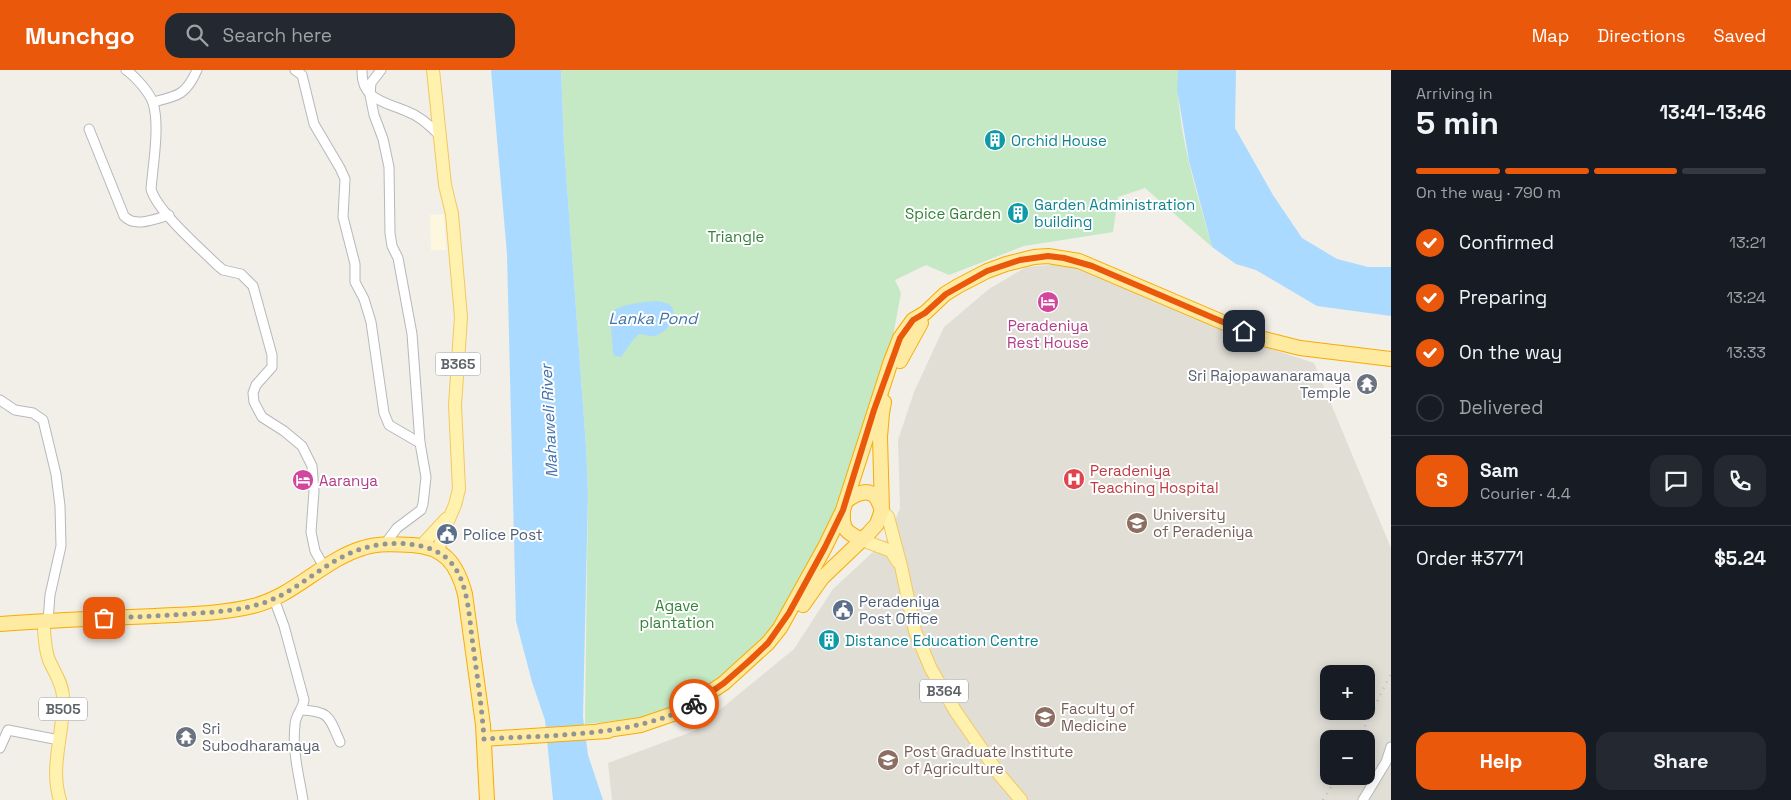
<!DOCTYPE html>
<meta charset="utf-8">
<style>
:root{--surface:#171b24;--page:#242831;--text:#f1f3f6;--muted:#9ea1a6;--line:#363941;--accent:#ea580c}
body{margin:0;font-family:"Space Grotesk",sans-serif;background:var(--page);color:var(--text);height:100vh;display:flex;flex-direction:column;font-size:19px;white-space:nowrap}
*{box-sizing:border-box;margin:0}
p{font-size:16px;color:var(--muted)}
.icon{flex:none;width:28px;height:28px;fill:none;stroke:currentColor;stroke-width:2;stroke-linecap:round;stroke-linejoin:round}
.map{position:relative;flex:1;overflow:hidden}
.drawer{display:flex;flex-direction:column;background:var(--surface);width:400px}
.drawer>*{flex:none}
.buttons{position:absolute;left:1320px;top:595px;display:grid;gap:10px}
.buttons a{display:grid;place-items:center;width:55px;height:55px;border-radius:10px;background:var(--surface);box-shadow:0 2px 12px #0003;font-size:25px}
.pin{position:absolute;display:grid;place-items:center;width:42px;height:42px;color:#fff;margin:-21px;border-radius:10px;box-shadow:0 2px 8px #0006}
.courier{position:absolute;display:grid;place-items:center;width:50px;height:50px;margin:-25px;border:4px solid #ea580c;border-radius:50%;background:#fff;color:#222;box-shadow:0 1px 6px #0007}
.headline em{font-style:normal;font-weight:800}
.headline div{display:flex;flex-direction:column-reverse}
.headline{display:flex;align-items:center;justify-content:space-between;height:85px;padding:0 25px}
h1{font-size:32px;font-weight:800;line-height:38px}
.bar{display:grid;grid-template-columns:repeat(4,1fr);gap:8px 5px;align-content:center;height:60px;padding:0 25px}
.bar i{height:6px;border-radius:4px;background:var(--line)}
.bar .current{background:var(--accent)}
.bar p{grid-column:span 4}
.line{display:flex;align-items:center;gap:12px;padding:0 25px;border-top:1px solid var(--line)}
.line div{flex:1}
.round{display:grid;place-items:center;flex:none;width:52px;height:52px;border-radius:15px;background:var(--page)}
ol{padding:0 25px;list-style:none}
li{display:flex;align-items:center;gap:15px;height:55px}
li p{margin-inline-start:auto}
li .icon{padding:5px;border-radius:50%;background:var(--accent);color:#fff;stroke-width:4}
li:last-child{color:var(--muted)}
li i{width:28px;height:28px;border:2px solid var(--line);border-radius:50%}
.cta{display:flex;gap:10px;margin-top:auto;padding:10px 25px}
.cta a{flex:1;height:58px;border-radius:15px;background:var(--accent);color:#fff;font-size:20px;font-weight:800;line-height:58px;text-align:center}
.cta a+a{background:var(--page);color:var(--text)}
header{display:flex;align-items:center;gap:30px;box-sizing:border-box;height:70px;padding:0 25px;background:var(--accent);color:#fff}
header strong{font-size:24px}
nav{display:flex;gap:28px;margin-inline-start:auto;font-size:18px}
.search{width:350px;height:45px;background:var(--page);display:flex;align-items:center;gap:12px;box-sizing:border-box;padding:0 18px;border-radius:15px;color:var(--muted);font-size:19px}
main{display:flex;flex:1;min-height:0}
.map>svg:first-child{display:block}
.commercial{fill:#fef7e0}
.education{fill:#e1ded6;fill-rule:evenodd}
.green{fill:#c5e8c5}
.water{fill:#aadaff}
.lines{fill:none;stroke-linecap:round;stroke-linejoin:round}
.minor-casing{stroke:#b5b8bc;stroke-width:11}
.primary-casing{stroke:#f2c960;stroke-width:14}
.trunk-casing{stroke:#f9ab00;stroke-width:16}
.minor{stroke:#fff;stroke-width:9}
.primary{stroke:#fff2af;stroke-width:12}
.trunk{stroke:#feeaa1;stroke-width:14}
.rail{stroke:#b6b7b8;stroke-width:2;stroke-dasharray:1 6;stroke-linecap:butt}
.done{stroke:#929495;stroke-width:5;stroke-dasharray:0 9}
.route{stroke:#ea580c;stroke-width:6}
.labels{text-anchor:middle;dominant-baseline:central;stroke-width:4;stroke-linejoin:round;paint-order:stroke}
.shield{fill:#fff;stroke:#8f9295;stroke-width:1}
.shield-label{font-size:14px;font-weight:bold;fill:#5f6368}
.culture-label{font-size:15px;fill:#0d838f;stroke:#fff;text-anchor:start}
.park-label{font-size:15px;fill:#348238;stroke:#fff}
.hotel-label{font-size:15px;fill:#b23c85;stroke:#fff}
.worship-label{font-size:15px;fill:#5b616d;stroke:#fff;text-anchor:end}
.health-label{font-size:15px;fill:#be3a42;stroke:#fff;text-anchor:start}
.education-label{font-size:15px;fill:#785e54;stroke:#fff;text-anchor:start}
.service-label{font-size:15px;fill:#4e5e75;stroke:#fff;text-anchor:start}
.water-label{font-size:16px;font-style:italic;fill:#4174aa;stroke:#fff}
</style>
<header>
<strong>Munchgo</strong>
<div class="search"><svg class="icon" aria-label="search" viewBox="0 0 24 24"><circle cx="10" cy="10" r="6"/><path d="M15 15l6 6"/></svg>Search here</div>
<nav><a>Map</a><a>Directions</a><a>Saved</a></nav>
</header>
<main>
<div class="map">
<svg width="1391" height="730" viewBox="0 0 1391 730">
<rect width="100%" height="100%" fill="#f1efe8"/>
<polygon class="commercial" points="444,144 446,180 431,180 430,145"/>
<path class="education" d="M1072,193L1244,270L1314,293L1391,478V730H612L608,693L694,661L794,579L833,519L888,468L900,438L898,370L914,322L944,257L989,219L1026,197ZM1329,604H1366V641H1329ZM1329,669H1366V706H1329Z"/>
<path class="green" d="M561,0H1178C1175,56 1197,123 1212,177L1145,118L1118,127L1113,162L1024,176L949,205L926,195L895,210L901,223L893,266L879,304L839,436L833,451L771,559L724,605L682,633L639,648L585,654L588,423L586,376L564,75Z"/>
<g class="water">
<polygon points="491,0 561,0 564,75 586,376 588,423 583,647 588,685 603,730 553,730 545,650 532,612 516,551 507,184"/>
<polygon points="1178,0 1236,0 1235,58 1273,125 1302,168 1337,189 1368,197 1391,197 1391,246 1317,236 1256,200 1236,194 1212,177 1189,91 1177,19"/>
<path d="M656,231C661,232 668,232 671,236C680,248 665,264 654,266C648,267 644,264 639,264L633,270L621,287L615,286L613,283L610,244C617,234 644,232 656,231Z"/>
</g>
<g class="lines">
<g class="minor-casing">
<g id="minor">
<path d="M126,0C135,6 150,23 153,33C160,55 153,95 151,119C157,141 199,177 216,194L223,200L241,204L253,216L272,285V297L256,315L253,323L254,332L262,347L284,361L302,376L312,396L314,421L311,462L315,481L324,497"/>
<polyline points="295,0 302,5 314,54 340,98 345,109 343,147 355,194 355,212 364,229 371,252 384,343 389,355 420,373"/>
<path d="M362,0C361,30 385,32 406,41C420,46 431,56 441,67"/>
<polyline points="381,0 371,13 370,25 374,45 383,69 389,97 390,163 392,176 398,188 412,264 420,373 426,407 423,434 421,440 397,458 385,474"/>
<path d="M153,32C178,26 186,25 197,0"/>
<path d="M89,59L124,146C135,158 155,149 169,145"/>
<polyline points="0,330 15,340 33,343 43,350 56,404 60,436 61,476 50,525 48,551"/>
<path d="M274,529L284,556L304,630C303,639 295,645 295,655C292,680 299,706 303,730"/>
<path d="M301,640C330,641 329,647 340,672"/>
<polyline points="0,678 8,660 59,670"/>
<polyline points="1363,730 1386,692 1391,677"/>
</g>
</g>
<g class="primary-casing">
<g id="primary">
<polyline points="433,0 445,115 452,144 461,247 455,335 459,419 455,435 445,458 438,481"/>
<polyline points="882,440 888,447 901,496 915,561 931,599 956,642 999,704 1021,730"/>
<polyline points="862,470 891,481 898,492"/>
<polyline points="421,476 446,449"/>
<path d="M43,551C45,563 44,578 49,590C54,602 62,612 63,626C65,661 49,695 60,730"/>
</g>
</g>
<g class="trunk-casing">
<g id="trunk">
<polyline points="900,291 921,253"/>
<path d="M846,431C854,425 867,417 876,427C878,430 880,435 881,438"/>
<path d="M843,441C842,460 846,462 862,470"/>
<polyline points="803,535 822,508 869,463 877,454 882,440 880,367 882,343 884,332"/>
<path d="M0,554C52,550 103,548 155,546C188,544 221,544 253,536C294,526 323,490 363,478C378,473 396,474 412,475C445,477 457,494 465,524L483,655L487,730"/>
<polyline points="600,661 641,655 682,641 724,613 768,573 780,558 825,477 843,440 891,291 900,268 913,250 925,243 945,224 958,216 987,201 1006,194 1034,187 1048,186 1079,191 1260,268 1300,278 1391,289"/>
<polyline points="484,669 608,661"/>
</g>
</g>
<use href="#minor" class="minor"/>
<use href="#primary" class="primary"/>
<use href="#trunk" class="trunk"/>
<g class="rail">
<polyline points="1359,669 1391,603"/>
<polyline points="1323,730 1338,706"/>
</g>
</g>
<g class="lines">
<path class="done" d="M104,548C132,547 160,546 187,544C214,542 241,541 266,532C299,520 324,492 358,480C385,470 434,469 453,495C469,516 469,549 473,575C477,606 482,637 484,669C548,665 638,667 694,634"/>
<polyline class="route" points="694,634 724,613 748,592 768,573 789,543 825,477 843,440 874,340 900,268 913,250 925,243 946,224 987,201 1020,190 1048,186 1064,188 1092,196 1244,261"/>
</g>
<defs>
<g id="building-disc" transform="scale(1.125)"><circle r="9.5" fill="#0f9aa8" stroke="#fff"/><path d="M-4-6H4V6H1V3H-1V6H-4ZM-2.5-4.3h1.7v1.8h-1.7ZM.8-4.3h1.7v1.8H.8ZM-2.5-1h1.7V.8h-1.7ZM.8-1h1.7V.8H.8Z" fill="#fff"/></g>
<g id="hotel-disc" transform="scale(1.125)"><circle r="9.5" fill="#d1479c" stroke="#fff"/><path d="M-6-4.5h1.5V1H6V5H4.5V3h-9V5H-6ZM-4 0a1.8 1.8 0 1 1 3.6 0ZM.5 0V-2.5h3Q6-2.5 6 0Z" fill="#fff"/></g>
<g id="temple-disc" transform="scale(1.125)"><circle r="9.5" fill="#6b7280" stroke="#fff"/><path d="M0-6L5-2H3V0L6.5 2.5H4V6H1.5V3h-3V6H-4V2.5H-6.5L-3 0V-2H-5Z" fill="#fff"/></g>
<g id="hospital-disc" transform="scale(1.125)"><circle r="9.5" fill="#e0444e" stroke="#fff"/><path d="M-5-5h3v3.5h4V-5h3V5h-3V1.5h-4V5h-3Z" fill="#fff"/></g>
<g id="university-disc" transform="scale(1.125)"><circle r="9.5" fill="#8d6e63" stroke="#fff"/><path d="M0-5L7-2L0 1L-7-2ZM-4 1L0 2.5L4 1V4Q0 6-4 4Z" fill="#fff"/></g>
<g id="civic-disc" transform="scale(1.125)"><circle r="9.5" fill="#5c6f8a" stroke="#fff"/><path d="M-.6-6.5H3V-4.5H.6V-3L4-1V1h2V6H-6V1h2V-1L-.6-3ZM-1.2 2.5V6h2.4V2.5Z" fill="#fff"/></g>
</defs>
<g fill-rule="evenodd">
<use href="#building-disc" x="995" y="70"/>
<use href="#building-disc" x="1018" y="143"/>
<use href="#hotel-disc" x="1048" y="232"/>
<use href="#temple-disc" x="1367" y="314"/>
<use href="#hospital-disc" x="1074" y="409"/>
<use href="#hotel-disc" x="303" y="410"/>
<use href="#university-disc" x="1137" y="453"/>
<use href="#civic-disc" x="447" y="464"/>
<use href="#civic-disc" x="843" y="540"/>
<use href="#building-disc" x="829" y="570"/>
<use href="#university-disc" x="1045" y="647"/>
<use href="#temple-disc" x="186" y="667"/>
<use href="#university-disc" x="888" y="690"/>
</g>
<g class="labels">
<g class="shield">
<rect x="435.5" y="282.5" width="45" height="23" rx="4"/>
<rect x="920" y="609.5" width="48" height="23" rx="4"/>
<rect x="39" y="627.5" width="48" height="23" rx="4"/>
</g>
<g class="shield-label">
<text x="458" y="294">B365</text>
<text x="944" y="621">B364</text>
<text x="63" y="639">B505</text>
</g>
<g class="culture-label">
<text x="1011" y="70">Orchid House</text>
<text x="1034" y="134">Garden Administration<tspan x="1034" dy="17">building</tspan></text>
<text x="845" y="570">Distance Education Centre</text>
</g>
<g class="park-label">
<text x="953" y="143">Spice Garden</text>
<text x="736" y="166">Triangle</text>
<text x="677" y="535">Agave<tspan x="677" dy="17">plantation</tspan></text>
</g>
<g class="hotel-label">
<text x="1048" y="255">Peradeniya<tspan x="1048" dy="17">Rest House</tspan></text>
<text x="319" y="410" text-anchor="start">Aaranya</text>
</g>
<g class="worship-label">
<text x="1351" y="305">Sri Rajopawanaramaya<tspan x="1351" dy="17">Temple</tspan></text>
<text x="202" y="658" text-anchor="start">Sri<tspan x="202" dy="17">Subodharamaya</tspan></text>
</g>
<g class="health-label">
<text x="1090" y="400">Peradeniya<tspan x="1090" dy="17">Teaching Hospital</tspan></text>
</g>
<g class="education-label">
<text x="1153" y="444">University<tspan x="1153" dy="17">of Peradeniya</tspan></text>
<text x="1061" y="638">Faculty of<tspan x="1061" dy="17">Medicine</tspan></text>
<text x="904" y="681">Post Graduate Institute<tspan x="904" dy="17">of Agriculture</tspan></text>
</g>
<g class="service-label">
<text x="463" y="464">Police Post</text>
<text x="859" y="531">Peradeniya<tspan x="859" dy="17">Post Office</tspan></text>
</g>
<g class="water-label">
<text x="653" y="248">Lanka Pond</text>
<text transform="translate(549 351) rotate(-93)">Mahaweli River</text>
</g>
</g>
</svg>
<div class="buttons">
<a>+</a>
<a>−</a>
</div>
<div class="pin" style="left:104px;top:548px;background:#ea580c"><svg class="icon" aria-label="bag" viewBox="0 0 24 24"><path d="M5 8h14l-1 12H6zM9 8a3 3 0 0 1 6 0"/></svg></div>
<div class="pin" style="left:1244px;top:261px;background:#1f2937"><svg class="icon" aria-label="home" viewBox="0 0 24 24"><path d="M3 11l9-7 9 7M6 9v11h12V9"/></svg></div>
<div class="courier" style="left:694px;top:634px"><svg class="icon" aria-label="bike" viewBox="0 0 24 24"><circle cx="6" cy="16" r="4"/><circle cx="18" cy="16" r="4"/><path d="M6 16l4-8h5l3 8M10 8l3 8H6M13 5h3"/></svg></div>
</div>
<section class="drawer">
<div class="headline"><div><h1>5 min</h1><p>Arriving in</p></div><em>13:41–13:46</em></div>
<div class="bar"><i class="current"></i><i class="current"></i><i class="current"></i><i></i><p>On the way · 790 m</p></div>
<ol>
<li><svg class="icon" aria-label="check" viewBox="0 0 24 24"><path d="M5 12l5 5 9-10"/></svg>Confirmed<p>13:21</p></li>
<li><svg class="icon" aria-label="check" viewBox="0 0 24 24"><path d="M5 12l5 5 9-10"/></svg>Preparing<p>13:24</p></li>
<li><svg class="icon" aria-label="check" viewBox="0 0 24 24"><path d="M5 12l5 5 9-10"/></svg>On the way<p>13:33</p></li>
<li><i></i>Delivered</li>
</ol>
<div class="line" style="height:90px"><b class="round" style="background:var(--accent);color:#fff">S</b><div><b>Sam</b><p>Courier · 4.4</p></div><a class="round"><svg class="icon" aria-label="chat" viewBox="0 0 24 24"><path d="M4 5h16v11H9l-5 4z"/></svg></a><a class="round"><svg class="icon" aria-label="phone" viewBox="0 0 24 24"><path d="M5 4h4l2 5-3 2q2 4 5 5l2-3 5 2v4C11 20 4 13 5 4z"/></svg></a></div>
<div class="line" style="height:65px"><div>Order #3771</div><b>$5.24</b></div>
<div class="cta"><a>Help</a><a>Share</a></div>
</section>
</main>
